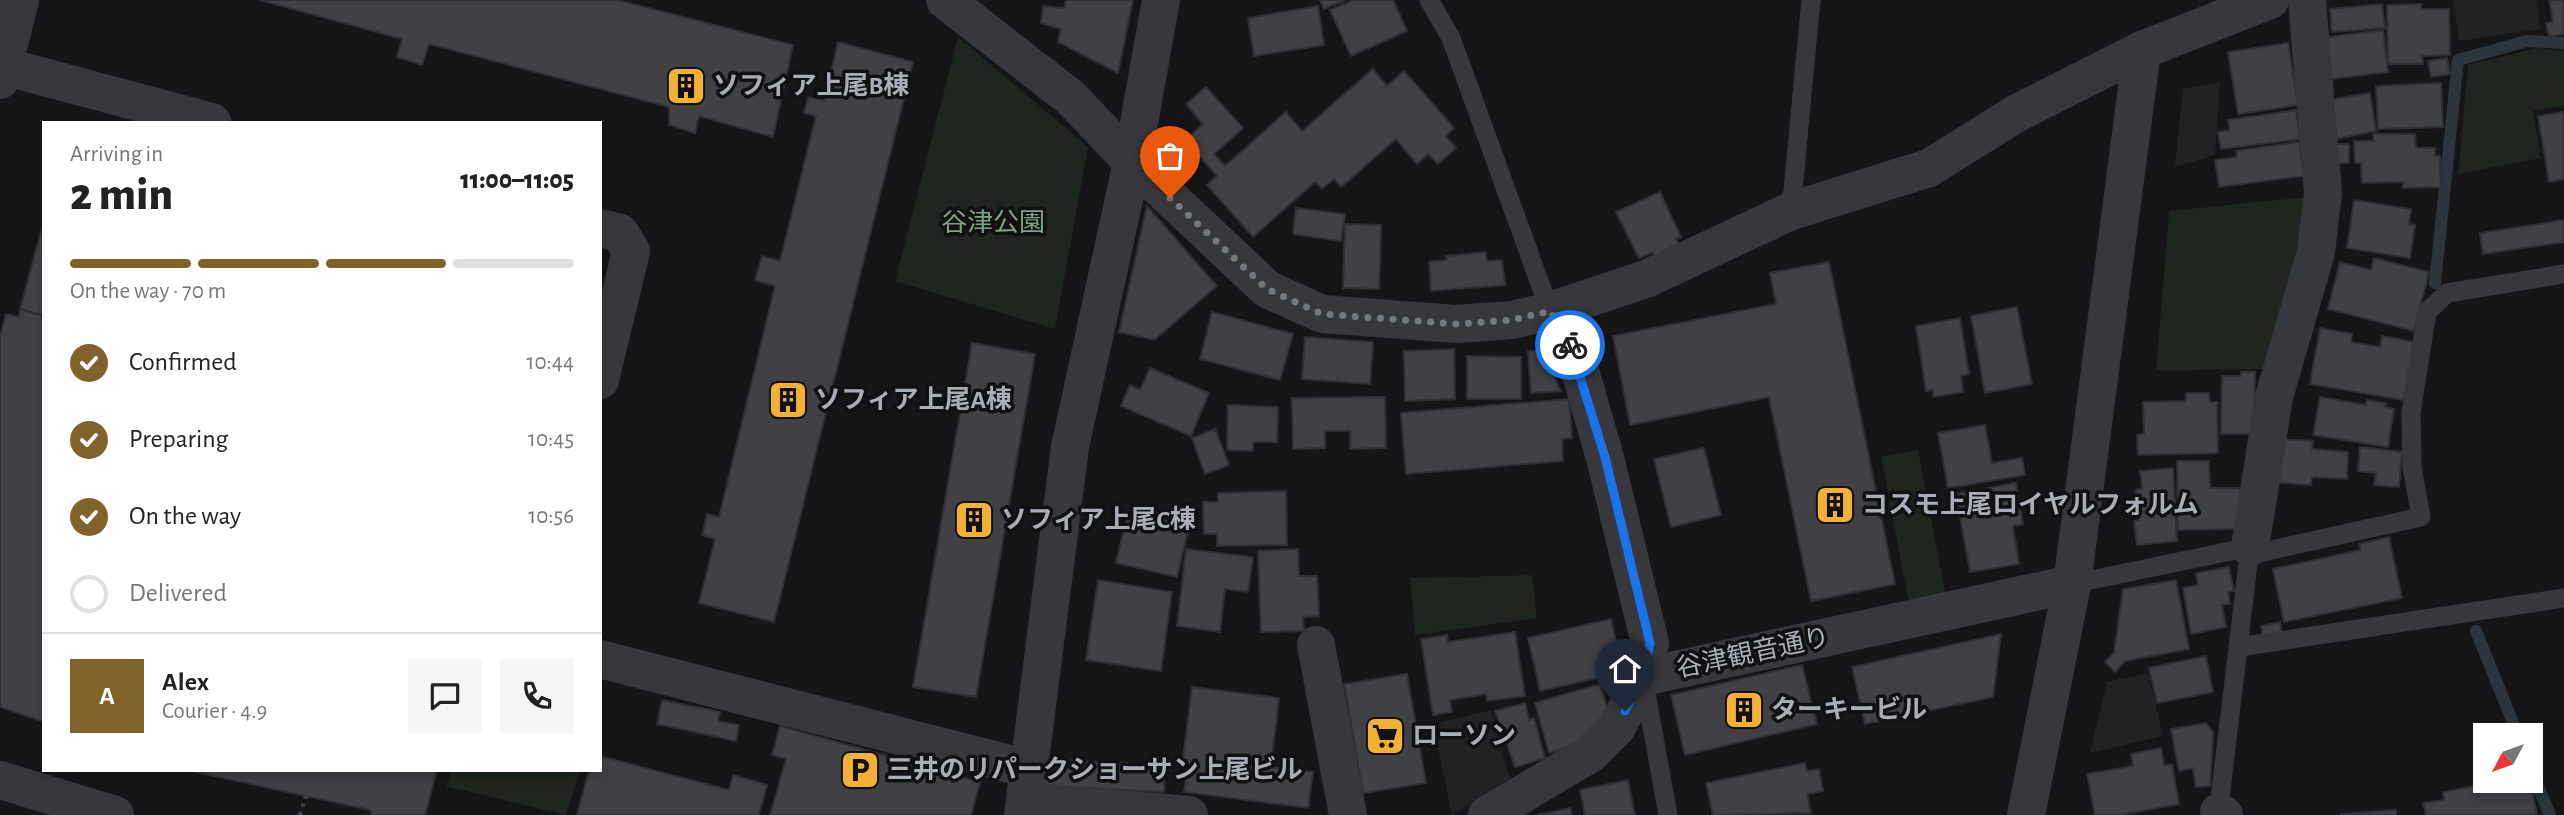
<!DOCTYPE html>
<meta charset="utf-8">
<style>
:root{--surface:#fff;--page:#f6f6f6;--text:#222;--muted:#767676;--line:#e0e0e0;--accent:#80622a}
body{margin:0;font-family:"Alegreya Sans","Noto Sans JP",sans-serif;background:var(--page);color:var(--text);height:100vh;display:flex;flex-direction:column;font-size:26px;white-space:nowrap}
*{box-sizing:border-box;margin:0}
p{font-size:23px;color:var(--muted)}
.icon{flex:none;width:38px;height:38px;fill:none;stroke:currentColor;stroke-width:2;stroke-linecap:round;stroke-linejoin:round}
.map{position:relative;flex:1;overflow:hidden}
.side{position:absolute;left:42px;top:121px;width:560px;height:651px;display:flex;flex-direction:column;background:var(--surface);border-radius:0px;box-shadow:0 4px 10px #0003}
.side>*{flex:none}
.needle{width:46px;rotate:229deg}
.controls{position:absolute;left:2473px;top:723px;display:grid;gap:14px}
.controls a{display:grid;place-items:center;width:70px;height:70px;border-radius:0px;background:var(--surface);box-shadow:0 4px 10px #0003;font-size:35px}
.pin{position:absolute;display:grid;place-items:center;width:60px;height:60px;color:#fff;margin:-72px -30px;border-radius:50% 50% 50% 0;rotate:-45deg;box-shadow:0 0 7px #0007}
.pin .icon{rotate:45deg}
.courier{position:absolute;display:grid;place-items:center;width:70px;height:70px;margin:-35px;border:5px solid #1a73e8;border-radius:50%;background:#fff;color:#222;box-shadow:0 2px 9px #0007}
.head em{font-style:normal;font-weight:800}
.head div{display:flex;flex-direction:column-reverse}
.head{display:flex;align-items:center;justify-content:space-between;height:119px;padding:0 28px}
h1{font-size:46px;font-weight:800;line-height:52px}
.bar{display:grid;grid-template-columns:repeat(4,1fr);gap:10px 7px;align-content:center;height:84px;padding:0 28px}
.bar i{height:9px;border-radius:5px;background:var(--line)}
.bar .current{background:var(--accent)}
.bar p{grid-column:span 4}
.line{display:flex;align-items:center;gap:18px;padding:0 28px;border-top:2px solid var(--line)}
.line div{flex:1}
.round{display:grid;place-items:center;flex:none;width:74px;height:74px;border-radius:0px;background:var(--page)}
ol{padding:0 28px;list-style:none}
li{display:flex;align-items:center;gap:21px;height:77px}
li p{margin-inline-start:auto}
li .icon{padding:7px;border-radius:50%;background:var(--accent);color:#fff;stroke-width:4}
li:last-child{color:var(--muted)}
li i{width:38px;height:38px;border:4px solid var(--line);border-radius:50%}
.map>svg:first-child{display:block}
.built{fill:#222225}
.green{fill:#1e261f}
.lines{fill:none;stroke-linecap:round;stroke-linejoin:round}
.stream{stroke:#2c353c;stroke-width:12}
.building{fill:#404145;stroke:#303034;stroke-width:2}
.path{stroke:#3d3f44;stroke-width:4.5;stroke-dasharray:3.5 5;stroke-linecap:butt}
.service{stroke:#37383d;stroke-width:19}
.minor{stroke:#37383d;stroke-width:38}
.tertiary{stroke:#37383d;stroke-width:38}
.done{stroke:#757880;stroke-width:7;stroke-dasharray:0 12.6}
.route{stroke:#1a73e8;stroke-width:9}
.labels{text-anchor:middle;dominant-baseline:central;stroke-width:7;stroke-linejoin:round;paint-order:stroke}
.poi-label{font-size:26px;font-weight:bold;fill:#a8adb8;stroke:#111113;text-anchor:start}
.park-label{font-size:26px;fill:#7fa381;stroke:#111113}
.street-label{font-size:26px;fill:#a8adb8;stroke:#111113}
</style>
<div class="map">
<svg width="2564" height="815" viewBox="0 0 2564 815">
<rect width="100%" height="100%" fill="#161618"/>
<g class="built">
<polygon points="2453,0 2536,0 2541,29 2459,41"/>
<polygon points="2220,82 2215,155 2175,167 2183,89"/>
<polygon points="2148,673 2163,736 2090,753 2107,682"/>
<polygon points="1491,710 1510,779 1452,815 1433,724"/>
</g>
<g class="green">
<polygon points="958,37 1088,147 1055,329 895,281"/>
<polygon points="2538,48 2564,51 2564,106 2533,111 2541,158 2458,174 2468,65"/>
<polygon points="2309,197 2302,260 2264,369 2156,371 2169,211"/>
<polygon points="1918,450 1946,597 1909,604 1881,457"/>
<polygon points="1532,575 1537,618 1415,635 1410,578"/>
<polygon points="452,770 580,770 566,815 446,786"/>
</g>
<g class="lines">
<g class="stream">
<polyline points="2435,283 2458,60 2527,41 2564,43"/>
<polyline points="2476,631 2518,735"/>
<polyline points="2530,767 2550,815"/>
</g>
</g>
<g class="building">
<polygon points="260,0 617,0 793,45 773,137 699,116 695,133 669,125 669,107 429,44 422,65 397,57 402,39"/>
<polygon points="1066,0 1133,0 1118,73 1058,42 1061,29 1041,23 1043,6 1064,8"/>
<polygon points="1320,0 1345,0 1324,9"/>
<polygon points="1353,0 1393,0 1407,31 1351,56 1330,10"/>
<polygon points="2549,0 2564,0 2564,34 2549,37 2546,23 2553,22"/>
<polygon points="2382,4 2385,28 2332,32 2330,9"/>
<polygon points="2421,4 2421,9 2449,9 2450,55 2422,56 2423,64 2388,64 2387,5"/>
<polygon points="1318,6 1324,45 1254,56 1248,18"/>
<polygon points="2383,30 2388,72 2331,79 2320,38"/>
<polygon points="838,42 913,62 774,622 699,603 715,539 702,535 707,514 719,517 775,286 755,280 762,256 780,261 816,116 804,113 808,97 824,101"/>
<polygon points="2288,43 2298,105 2238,114 2228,52"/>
<polygon points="2447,58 2450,74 2431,77 2428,61"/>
<polygon points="1373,69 1387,86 1404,71 1454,128 1446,136 1456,148 1438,164 1428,154 1417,164 1396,139 1341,187 1334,179 1322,189 1315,182 1253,237 1207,185 1217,176 1185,140 1203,124 1186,104 1206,87 1243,128 1214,154 1225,166 1286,112 1302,131"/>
<polygon points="2441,83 2443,127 2378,129 2376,86"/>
<polygon points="2370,93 2376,131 2335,139 2328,100"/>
<polygon points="2296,110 2300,139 2221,149 2218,132 2230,130 2228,120"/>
<polygon points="2564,112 2564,179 2549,182 2538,116"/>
<polygon points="2373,134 2415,134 2416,148 2435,148 2435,156 2440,156 2441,187 2403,188 2403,182 2362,183 2361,163 2355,163 2354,141 2374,141"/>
<polygon points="2299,142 2304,176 2219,187 2215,160 2237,157 2236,151"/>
<rect x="2332" y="144" width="17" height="19"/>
<polygon points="1660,192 1681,237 1676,239 1680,246 1655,258 1653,252 1639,258 1616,212"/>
<polygon points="2354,200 2411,209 2409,224 2415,225 2410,258 2347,248"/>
<polygon points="1147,206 1217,286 1154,340 1119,332"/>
<polygon points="1296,208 1345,214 1341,241 1293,234"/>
<polygon points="44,220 44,316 20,309"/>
<polygon points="2564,220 2564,242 2483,254 2480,233"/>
<polygon points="1345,224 1381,225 1379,289 1343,288"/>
<polygon points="1486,252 1487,261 1502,260 1505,285 1431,291 1429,262 1447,260 1446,256"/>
<polygon points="2374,258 2429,272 2414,331 2328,309 2340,262 2371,270"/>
<polygon points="1829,262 1895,584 1811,601 1769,397 1630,425 1613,336 1776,304 1770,273"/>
<polygon points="2017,307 2032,384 1985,393 1971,316"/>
<polygon points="20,309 44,316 44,722 0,707 0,337 6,314 19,317"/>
<polygon points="1212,312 1293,334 1280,380 1200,359"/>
<polygon points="1960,318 1969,374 1961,376 1963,392 1933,397 1933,390 1926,391 1916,326"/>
<polygon points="2320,328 2352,334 2351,342 2380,347 2382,336 2414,342 2404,400 2310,384"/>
<polygon points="1305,337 1373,342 1370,384 1302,379"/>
<polygon points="972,343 1035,354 976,697 913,687"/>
<polygon points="1454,349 1455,399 1405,401 1404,351"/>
<polygon points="1542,350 1561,391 1531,393 1528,351"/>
<polygon points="1467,356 1521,357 1521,399 1467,399"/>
<polygon points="1150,368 1209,393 1191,436 1121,406 1130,385 1140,390"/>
<polygon points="2241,372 2255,372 2254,434 2221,434 2222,376 2241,376"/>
<polygon points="2186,393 2209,393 2210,402 2217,402 2218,453 2138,455 2137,435 2144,434 2143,402 2186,401"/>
<polygon points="1385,397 1386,448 1350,449 1350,431 1325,431 1325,448 1293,449 1292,398"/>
<polygon points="2320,397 2366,405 2367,400 2386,403 2385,407 2394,409 2388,447 2313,435"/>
<polygon points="1569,399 1572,438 1562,439 1563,461 1406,474 1401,413"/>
<polygon points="1228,405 1278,407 1277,442 1253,442 1253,451 1227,450"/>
<polygon points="1985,425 1992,463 2022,458 2025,475 1948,488 1938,433"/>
<polygon points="1215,429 1229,465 1205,474 1192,438"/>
<polygon points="2278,439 2313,441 2312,449 2348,452 2347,479 2312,477 2311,485 2275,482"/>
<polygon points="2360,447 2402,452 2399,487 2374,485 2376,473 2358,471"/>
<polygon points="1704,448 1721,515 1671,527 1654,459"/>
<polygon points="2177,461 2209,461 2210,488 2240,488 2240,529 2178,530"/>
<polygon points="2173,468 2177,541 2137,545 2134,521 2139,520 2136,490 2142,489 2140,471"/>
<polygon points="2016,483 2023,524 2013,526 2019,564 1970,572 1956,494"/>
<polygon points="1286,491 1287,545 1217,546 1217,534 1204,534 1203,502 1218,502 1218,493"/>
<polygon points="1128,511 1189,526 1177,577 1116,563"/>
<polygon points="2389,537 2402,598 2284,622 2273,569 2361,550 2359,544"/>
<polygon points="1186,549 1253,557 1248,592 1225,589 1220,632 1177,626"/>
<polygon points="1298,549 1299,576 1317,576 1319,616 1303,617 1304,631 1261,632 1258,551"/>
<polygon points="2229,567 2234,591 2228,592 2230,604 2222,605 2226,627 2191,634 2183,588 2198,585 2196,573"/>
<polygon points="1098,580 1172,592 1161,671 1086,660"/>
<polygon points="2176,580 2189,649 2125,661 2115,672 2105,662 2114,653 2123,589"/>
<polygon points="1611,619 1623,672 1540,691 1528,638"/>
<polygon points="2280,622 2282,634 2263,637 2261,626"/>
<polygon points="1515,632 1525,696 1487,701 1486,694 1450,700 1452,712 1433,715 1421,639 1447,635 1448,642"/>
<polygon points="2001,634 1993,697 1865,724 1852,667"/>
<polygon points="2206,656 2213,692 2157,703 2149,668"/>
<polygon points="1802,665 1817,724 1685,755 1671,695"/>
<polygon points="1407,674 1426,783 1363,793 1344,684"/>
<polygon points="1600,684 1609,714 1577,745 1549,753 1535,703"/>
<polygon points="1192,687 1279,698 1271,767 1313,772 1308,808 1184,792 1188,760 1183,759"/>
<polygon points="662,700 720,712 718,721 739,725 736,741 657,724"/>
<polygon points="1525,703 1529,720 1534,718 1545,758 1515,767 1495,711"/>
<polygon points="2206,723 2213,733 2210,786 2196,787 2193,768 2179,771 2171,729"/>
<polygon points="780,726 980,782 971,815 770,815 786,759 772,755"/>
<polygon points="2161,748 2164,765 2172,764 2179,804 2121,815 2095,815 2087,774 2133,766 2131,754"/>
<polygon points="600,756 729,790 733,775 767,785 759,815 577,815 589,770 600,770"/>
<polygon points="1044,759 1165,765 1164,792 1043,786"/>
<polygon points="1805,763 1807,771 1819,769 1823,791 1807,794 1811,813 1713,815 1706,783"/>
<polygon points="186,770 437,770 425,815 372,815 370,810"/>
<polygon points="1628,780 1635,815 1585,815 1580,790"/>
<polygon points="2503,780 2530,780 2537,815 2426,815 2423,803 2444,800 2443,792"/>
<polygon points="1570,808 1572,815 1537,815"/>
<polygon points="2396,810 2396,815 2341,815 2341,814"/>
</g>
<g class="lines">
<polyline class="path" points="300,815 314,770"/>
<g class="service">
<polyline points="1429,0 1451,38 1550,311"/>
<polyline points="1791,211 1811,0"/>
<polyline points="2249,555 2421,517 2412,467 2411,413 2427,312 2447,293 2564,274"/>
<polyline points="2072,584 2250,547 2218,815"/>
<polyline points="2239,647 2564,598"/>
<polyline points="1644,682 1668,815"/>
</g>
<g class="minor">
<polyline points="945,0 1071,98 1132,162 1267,289 1322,314 1457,324 1512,320 1550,311 1646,279 1791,211 1929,168 2017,113 2142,50 2270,0"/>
<polyline points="3,66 212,122"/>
<polyline points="600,228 620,233 631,251 600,380"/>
<polyline points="1550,311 1575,353 1605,458 1650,643 1643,677"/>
<polyline points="2250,547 2274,397 2316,252 2323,193 2307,0"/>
<polyline points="1316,645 1348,815"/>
<polyline points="600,659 1029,769"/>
<polyline points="0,780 115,815"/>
<polyline points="1026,801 1189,815"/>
<polyline points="2219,812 2224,815"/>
<polyline points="1023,815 1070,447 1132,162 1161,0"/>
<polyline points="1487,815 1590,754 1617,727 1643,677 2072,584"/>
</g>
<g class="tertiary">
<polyline points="0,80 20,0"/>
<polyline points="2026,815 2072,584 2142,50"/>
</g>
</g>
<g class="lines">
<polyline class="done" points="1170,198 1267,289 1322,314 1457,324 1512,320 1550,311 1570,345"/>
<polyline class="route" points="1570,345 1605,457 1650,643 1643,677 1625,711"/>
</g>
<defs>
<g id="building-square" transform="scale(2.0125)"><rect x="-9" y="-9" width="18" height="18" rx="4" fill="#f2b134" stroke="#111113"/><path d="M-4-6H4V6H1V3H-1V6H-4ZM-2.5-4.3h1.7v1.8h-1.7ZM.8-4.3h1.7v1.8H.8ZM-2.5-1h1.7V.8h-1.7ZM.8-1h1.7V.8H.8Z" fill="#111"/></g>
<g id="supermarket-square" transform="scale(2.0125)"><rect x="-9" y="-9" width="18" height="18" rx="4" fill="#f2b134" stroke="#111113"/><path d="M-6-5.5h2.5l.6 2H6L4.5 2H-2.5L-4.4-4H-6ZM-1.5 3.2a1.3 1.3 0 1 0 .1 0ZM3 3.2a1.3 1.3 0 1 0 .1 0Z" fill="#111"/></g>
<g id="parking-square" transform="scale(2.0125)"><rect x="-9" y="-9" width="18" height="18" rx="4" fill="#f2b134" stroke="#111113"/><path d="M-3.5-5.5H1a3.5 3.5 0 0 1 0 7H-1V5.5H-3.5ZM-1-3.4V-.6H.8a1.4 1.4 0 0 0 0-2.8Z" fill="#111"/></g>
</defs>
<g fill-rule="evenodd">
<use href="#building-square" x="686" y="86"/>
<use href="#building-square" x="788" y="400"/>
<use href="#building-square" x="1835" y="505"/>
<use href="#building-square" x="974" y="520"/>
<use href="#building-square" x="1744" y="710"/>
<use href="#supermarket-square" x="1385" y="736"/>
<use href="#parking-square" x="860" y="770"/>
</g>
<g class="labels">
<g class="poi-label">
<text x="713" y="86">ソフィア上尾B棟</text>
<text x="815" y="400">ソフィア上尾A棟</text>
<text x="1862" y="505">コスモ上尾ロイヤルフォルム</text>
<text x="1001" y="520">ソフィア上尾C棟</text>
<text x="1771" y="710">ターキービル</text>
<text x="1412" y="736">ローソン</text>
<text x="887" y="770">三井のリパークショーサン上尾ビル</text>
</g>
<g class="park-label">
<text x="993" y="223">谷津公園</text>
</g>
<g class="street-label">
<text transform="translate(1753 653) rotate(-12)">谷津観音通り</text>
</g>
</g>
</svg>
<div class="controls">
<a><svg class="needle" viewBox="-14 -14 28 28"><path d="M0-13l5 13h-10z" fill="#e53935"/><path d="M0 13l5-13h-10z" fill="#767676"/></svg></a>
</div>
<div class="pin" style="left:1170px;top:198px;background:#ea580c"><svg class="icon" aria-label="bag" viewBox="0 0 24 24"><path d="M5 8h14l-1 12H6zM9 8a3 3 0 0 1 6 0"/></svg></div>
<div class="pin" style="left:1625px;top:711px;background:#1f2937"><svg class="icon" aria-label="home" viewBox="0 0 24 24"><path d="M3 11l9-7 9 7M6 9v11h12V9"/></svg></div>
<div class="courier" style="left:1570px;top:345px"><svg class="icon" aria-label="bike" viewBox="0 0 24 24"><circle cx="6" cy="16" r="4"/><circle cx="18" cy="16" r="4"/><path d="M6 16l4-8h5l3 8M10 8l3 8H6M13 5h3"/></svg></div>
<section class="side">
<div class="head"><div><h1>2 min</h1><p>Arriving in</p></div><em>11:00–11:05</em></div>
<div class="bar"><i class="current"></i><i class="current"></i><i class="current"></i><i></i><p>On the way · 70 m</p></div>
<ol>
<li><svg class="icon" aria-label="check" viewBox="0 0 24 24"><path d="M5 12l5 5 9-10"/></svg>Confirmed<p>10:44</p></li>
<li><svg class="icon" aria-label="check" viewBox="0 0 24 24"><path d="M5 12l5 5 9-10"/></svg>Preparing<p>10:45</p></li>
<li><svg class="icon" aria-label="check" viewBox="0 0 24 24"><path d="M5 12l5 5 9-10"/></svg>On the way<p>10:56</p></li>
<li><i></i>Delivered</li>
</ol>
<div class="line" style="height:126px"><b class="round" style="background:var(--accent);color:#fff">A</b><div><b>Alex</b><p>Courier · 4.9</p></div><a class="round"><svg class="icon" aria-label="chat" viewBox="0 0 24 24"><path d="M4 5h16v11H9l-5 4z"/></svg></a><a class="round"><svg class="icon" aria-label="phone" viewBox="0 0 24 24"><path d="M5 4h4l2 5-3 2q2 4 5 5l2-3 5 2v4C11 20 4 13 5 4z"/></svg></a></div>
</section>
</div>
